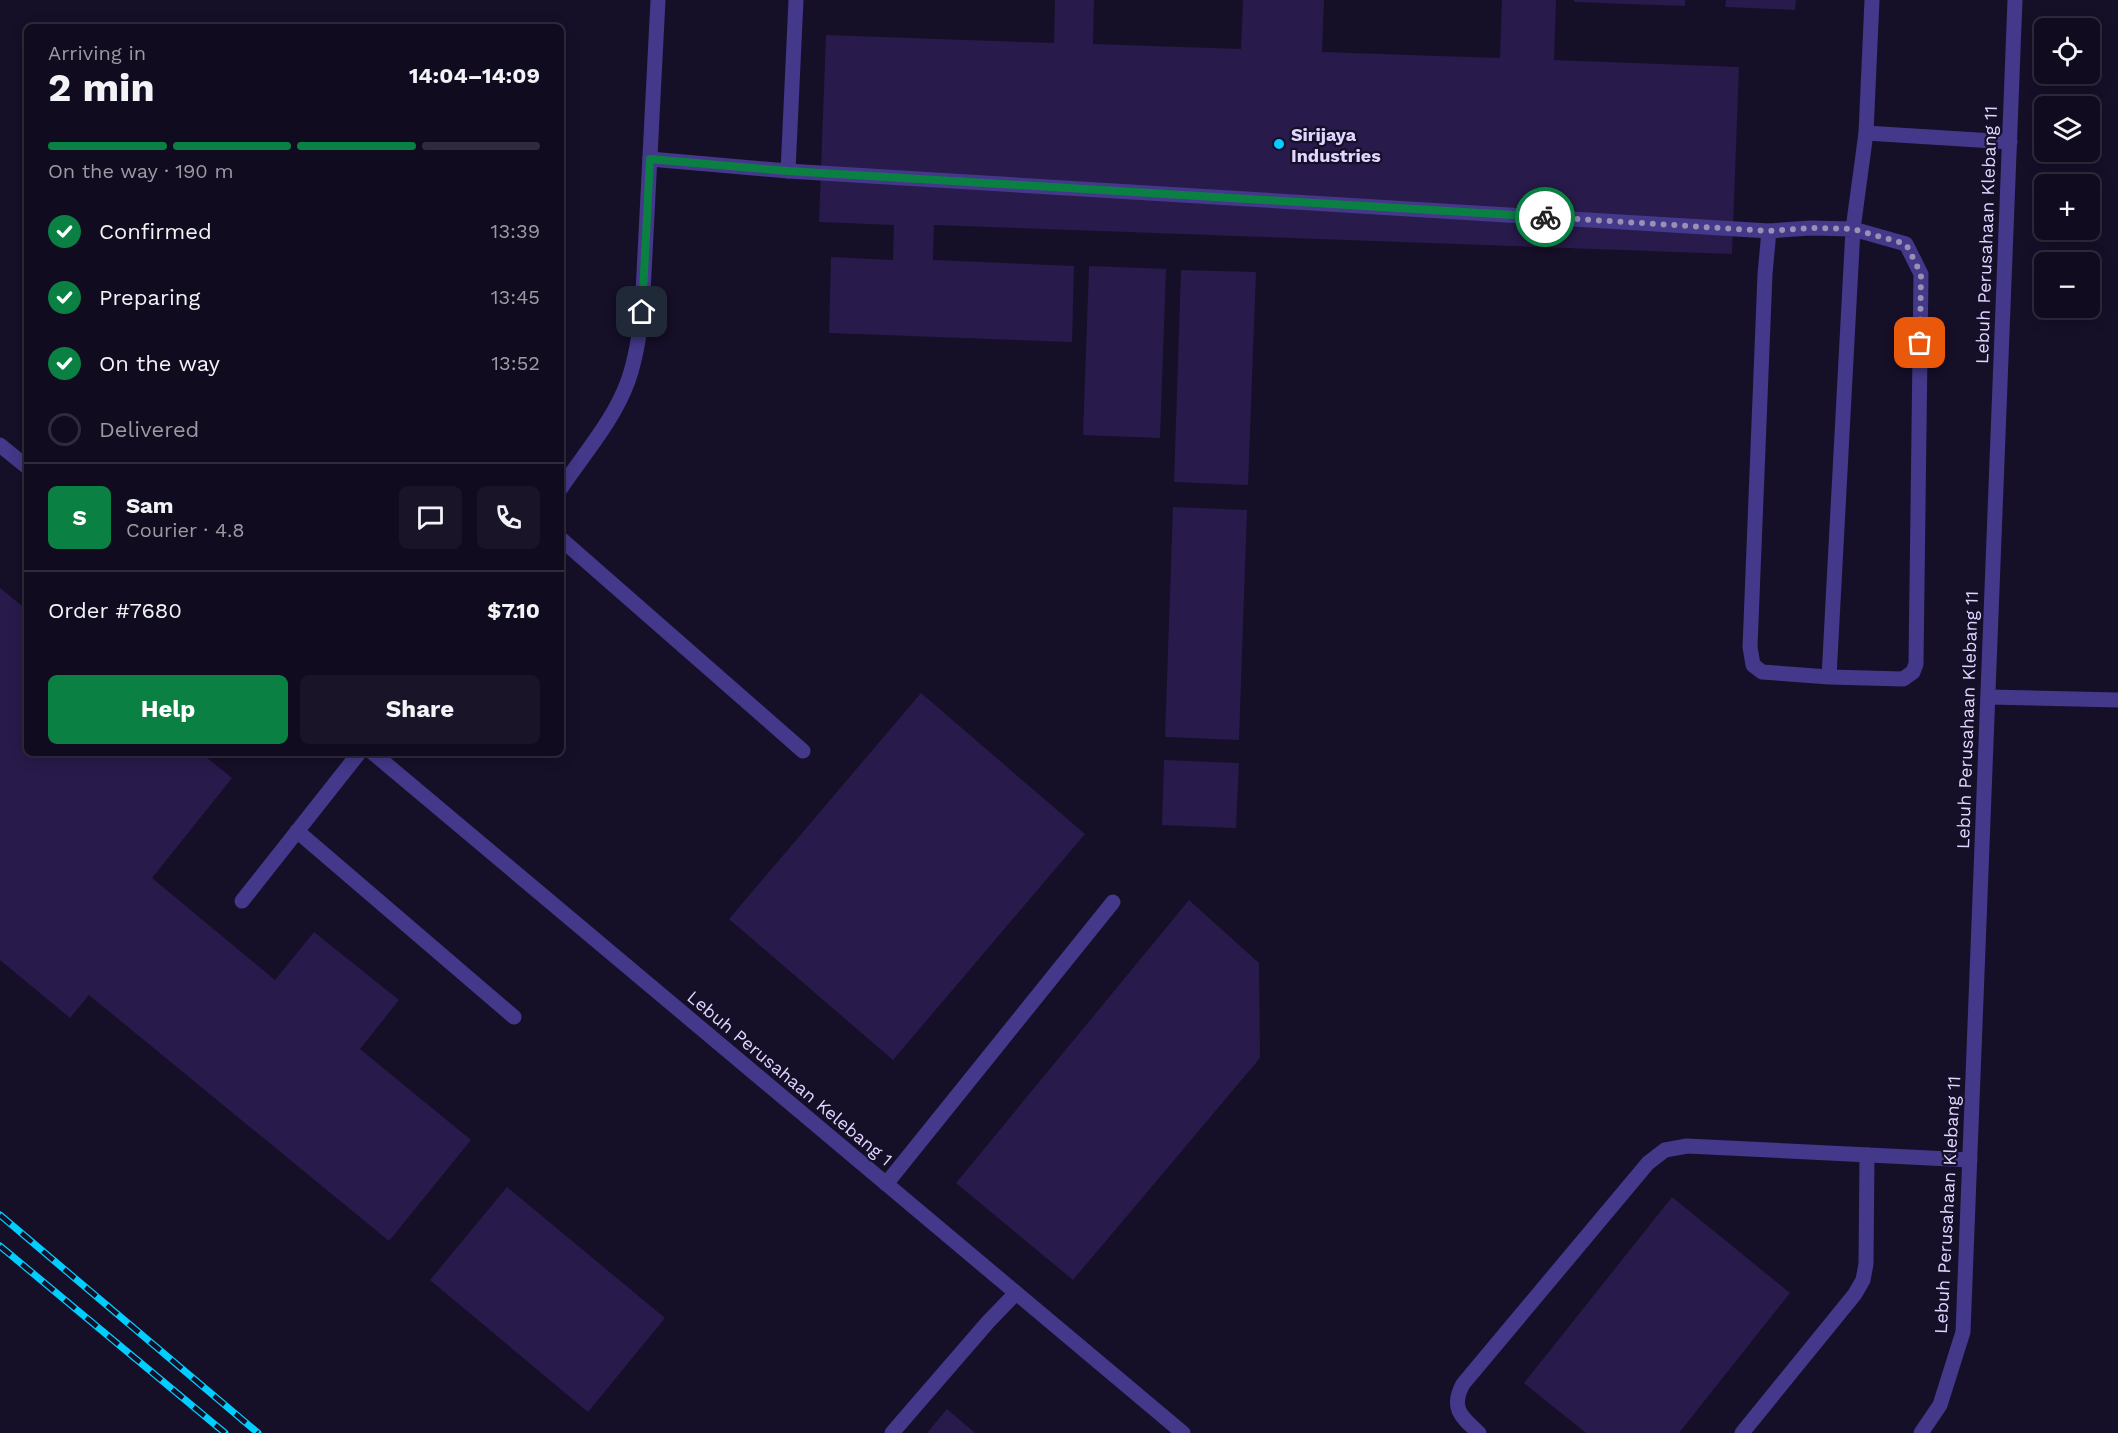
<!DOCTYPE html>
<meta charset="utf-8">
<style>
:root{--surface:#100b1e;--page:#191427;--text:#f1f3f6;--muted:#9c9ba4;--line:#302b3c;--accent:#0b8043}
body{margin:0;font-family:"Work Sans",sans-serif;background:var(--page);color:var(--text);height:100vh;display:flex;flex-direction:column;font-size:22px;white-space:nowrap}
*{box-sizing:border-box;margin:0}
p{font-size:20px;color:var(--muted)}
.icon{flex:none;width:33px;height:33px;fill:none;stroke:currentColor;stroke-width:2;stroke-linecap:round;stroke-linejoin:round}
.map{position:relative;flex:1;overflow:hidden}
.drawer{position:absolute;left:24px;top:24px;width:540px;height:732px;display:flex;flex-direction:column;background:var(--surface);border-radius:9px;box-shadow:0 3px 15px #0003,0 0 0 2px var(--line)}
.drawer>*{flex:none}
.buttons{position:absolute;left:2034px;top:18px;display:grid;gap:12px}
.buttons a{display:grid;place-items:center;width:66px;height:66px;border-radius:9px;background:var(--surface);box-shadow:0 3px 15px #0003,0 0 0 2px var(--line);font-size:30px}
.pin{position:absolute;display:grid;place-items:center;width:51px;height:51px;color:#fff;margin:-26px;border-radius:12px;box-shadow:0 3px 9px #0006}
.courier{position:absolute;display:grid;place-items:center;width:60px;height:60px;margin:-30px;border:4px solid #0b8043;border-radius:50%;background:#fff;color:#222;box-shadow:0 2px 8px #0007}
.head em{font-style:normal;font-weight:700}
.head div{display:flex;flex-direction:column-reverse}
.head{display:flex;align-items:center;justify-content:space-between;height:102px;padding:0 24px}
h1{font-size:39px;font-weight:700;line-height:45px}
.bar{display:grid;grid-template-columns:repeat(4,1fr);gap:9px 6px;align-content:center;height:72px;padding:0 24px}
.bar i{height:8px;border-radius:4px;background:var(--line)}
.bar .current{background:var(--accent)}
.bar p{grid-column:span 4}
.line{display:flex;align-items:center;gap:15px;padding:0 24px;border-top:2px solid var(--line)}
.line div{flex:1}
.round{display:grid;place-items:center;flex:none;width:63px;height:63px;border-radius:9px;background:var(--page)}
ol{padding:0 24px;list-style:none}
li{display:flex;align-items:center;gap:18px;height:66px}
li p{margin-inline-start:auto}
li .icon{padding:6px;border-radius:50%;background:var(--accent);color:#fff;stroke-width:4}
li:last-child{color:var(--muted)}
li i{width:33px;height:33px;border:3px solid var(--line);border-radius:50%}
.action{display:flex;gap:12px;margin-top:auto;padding:12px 24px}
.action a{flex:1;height:69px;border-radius:9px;background:var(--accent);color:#fff;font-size:24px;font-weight:700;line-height:69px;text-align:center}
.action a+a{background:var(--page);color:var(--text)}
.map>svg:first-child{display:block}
.building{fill:#281a4a}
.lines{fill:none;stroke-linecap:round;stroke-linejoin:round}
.lane{stroke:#433889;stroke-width:15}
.street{stroke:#433889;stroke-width:15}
.rail-casing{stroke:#02cdff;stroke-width:7}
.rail{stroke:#160f28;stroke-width:4.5;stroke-dasharray:14;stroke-linecap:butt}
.done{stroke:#9990b4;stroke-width:6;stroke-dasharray:0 10.8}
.route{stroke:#0b8043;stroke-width:8}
.poi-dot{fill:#02cdff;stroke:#160f28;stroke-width:2}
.labels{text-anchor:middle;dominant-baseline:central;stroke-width:4.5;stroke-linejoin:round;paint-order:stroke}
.poi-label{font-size:18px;font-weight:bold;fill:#dfd6ff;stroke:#160f28;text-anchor:start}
.street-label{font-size:18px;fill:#dfd6ff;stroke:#160f28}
</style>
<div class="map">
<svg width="2118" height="1433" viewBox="0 0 2118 1433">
<rect width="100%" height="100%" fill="#160f28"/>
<g class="building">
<polygon points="1055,0 1094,0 1093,44 1241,49 1243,0 1324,0 1322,52 1500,58 1502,0 1556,0 1554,60 1739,67 1732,254 934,225 933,260 1074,266 1072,342 829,333 831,257 893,260 894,225 819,222 826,35 1054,43"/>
<polygon points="1574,0 1685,0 1685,6 1574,2"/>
<polygon points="1726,0 1796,0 1795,10 1725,7"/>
<polygon points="1089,266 1166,269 1160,438 1083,435"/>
<polygon points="1181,270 1256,272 1248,485 1174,482"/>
<polygon points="1173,507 1247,510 1239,740 1165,737"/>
<polygon points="0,588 27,610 27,753 201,753 232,778 152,878 275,980 314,932 399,1000 360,1049 471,1140 389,1241 89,995 70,1018 0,960"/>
<polygon points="921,693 1085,834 893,1060 729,919"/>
<polygon points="1164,760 1239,763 1236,828 1162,825"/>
<polygon points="1189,900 1259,963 1260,1058 1073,1280 956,1183"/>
<polygon points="507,1187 665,1318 588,1412 430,1280"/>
<polygon points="1672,1197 1790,1293 1679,1433 1586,1433 1524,1383"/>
<polygon points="947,1409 975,1433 927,1433"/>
</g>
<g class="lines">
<g class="lane">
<polyline points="1866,133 2010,142"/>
<polyline points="650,159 788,171 796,0"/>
<polyline points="788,171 1769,231"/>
<path d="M561,488C584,454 614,420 628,381C636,358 639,336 642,312L658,0"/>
<polyline points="561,539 803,751"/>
<polyline points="1829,677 1762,672 1753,665 1750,647 1765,274 1769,231 1810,228 1853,229 1906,244 1921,274 1916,664 1913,672 1903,679 1829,677 1853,229 1866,133 1872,0"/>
<polyline points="1988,697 2118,700"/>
<polyline points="297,831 514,1017"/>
<polyline points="242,901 359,753"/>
<polyline points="886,1184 1113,902"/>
<polyline points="892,1433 988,1322 1016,1293"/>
<path d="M1479,1433C1461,1417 1450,1408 1463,1384L1648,1163L1665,1150L1687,1146L1970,1160"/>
<polyline points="1742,1433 1855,1294 1863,1280 1866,1264 1867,1155"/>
</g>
<g class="street">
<polyline points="0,445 27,467"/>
<polyline points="373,753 1183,1433"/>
<polyline points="1921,1433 1940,1405 1963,1332 2015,0"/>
</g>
<g class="rail-casing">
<g id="rail">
<polyline points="0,1215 258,1433"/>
<polyline points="0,1246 225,1433"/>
</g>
</g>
<use href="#rail" class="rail"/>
</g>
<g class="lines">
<polyline class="done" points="1545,217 1768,231 1809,228 1853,229 1906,244 1921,274 1920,343"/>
<polyline class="route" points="642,312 650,159 788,171 1545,217"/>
</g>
<circle class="poi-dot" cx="1279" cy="144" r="6"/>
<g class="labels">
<g class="poi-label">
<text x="1291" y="134">Sirijaya<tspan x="1291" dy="21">Industries</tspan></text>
</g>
<g class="street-label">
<text transform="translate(1986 235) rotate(-88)">Lebuh Perusahaan Klebang 11</text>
<text transform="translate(1967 720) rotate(-88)">Lebuh Perusahaan Klebang 11</text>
<text transform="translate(790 1078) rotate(40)">Lebuh Perusahaan Kelebang 1</text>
<text transform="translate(1947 1205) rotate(-87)">Lebuh Perusahaan Klebang 11</text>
</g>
</g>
</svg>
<div class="buttons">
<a><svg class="icon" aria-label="locate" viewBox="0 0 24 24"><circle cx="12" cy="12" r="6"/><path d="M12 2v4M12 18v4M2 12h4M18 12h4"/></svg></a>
<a><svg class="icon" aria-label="layers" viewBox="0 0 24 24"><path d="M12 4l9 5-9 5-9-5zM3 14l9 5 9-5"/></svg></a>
<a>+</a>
<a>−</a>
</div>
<div class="pin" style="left:1920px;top:343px;background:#ea580c"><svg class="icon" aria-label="bag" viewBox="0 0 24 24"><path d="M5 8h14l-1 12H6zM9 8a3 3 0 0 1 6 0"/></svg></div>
<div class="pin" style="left:642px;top:312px;background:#1f2937"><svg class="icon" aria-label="home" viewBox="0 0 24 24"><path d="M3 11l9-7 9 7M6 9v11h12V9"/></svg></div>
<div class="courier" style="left:1545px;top:217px"><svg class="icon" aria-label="bike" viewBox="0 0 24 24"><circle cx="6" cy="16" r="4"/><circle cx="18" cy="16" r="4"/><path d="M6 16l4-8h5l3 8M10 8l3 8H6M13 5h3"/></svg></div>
<section class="drawer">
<div class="head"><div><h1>2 min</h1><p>Arriving in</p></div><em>14:04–14:09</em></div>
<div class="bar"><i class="current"></i><i class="current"></i><i class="current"></i><i></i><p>On the way · 190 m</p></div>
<ol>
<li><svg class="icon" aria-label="check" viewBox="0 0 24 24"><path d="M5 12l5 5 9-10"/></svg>Confirmed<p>13:39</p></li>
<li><svg class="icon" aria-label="check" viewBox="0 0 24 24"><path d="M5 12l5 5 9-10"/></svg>Preparing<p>13:45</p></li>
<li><svg class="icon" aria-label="check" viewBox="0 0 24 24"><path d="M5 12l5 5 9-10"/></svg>On the way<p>13:52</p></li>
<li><i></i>Delivered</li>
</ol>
<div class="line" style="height:108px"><b class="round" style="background:var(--accent);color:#fff">S</b><div><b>Sam</b><p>Courier · 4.8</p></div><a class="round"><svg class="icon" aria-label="chat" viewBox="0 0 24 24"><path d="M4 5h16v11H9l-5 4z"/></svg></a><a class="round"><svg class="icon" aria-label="phone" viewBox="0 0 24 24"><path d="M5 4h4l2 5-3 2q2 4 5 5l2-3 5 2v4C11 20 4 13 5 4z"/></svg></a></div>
<div class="line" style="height:78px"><div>Order #7680</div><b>$7.10</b></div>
<div class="action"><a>Help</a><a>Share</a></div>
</section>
</div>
